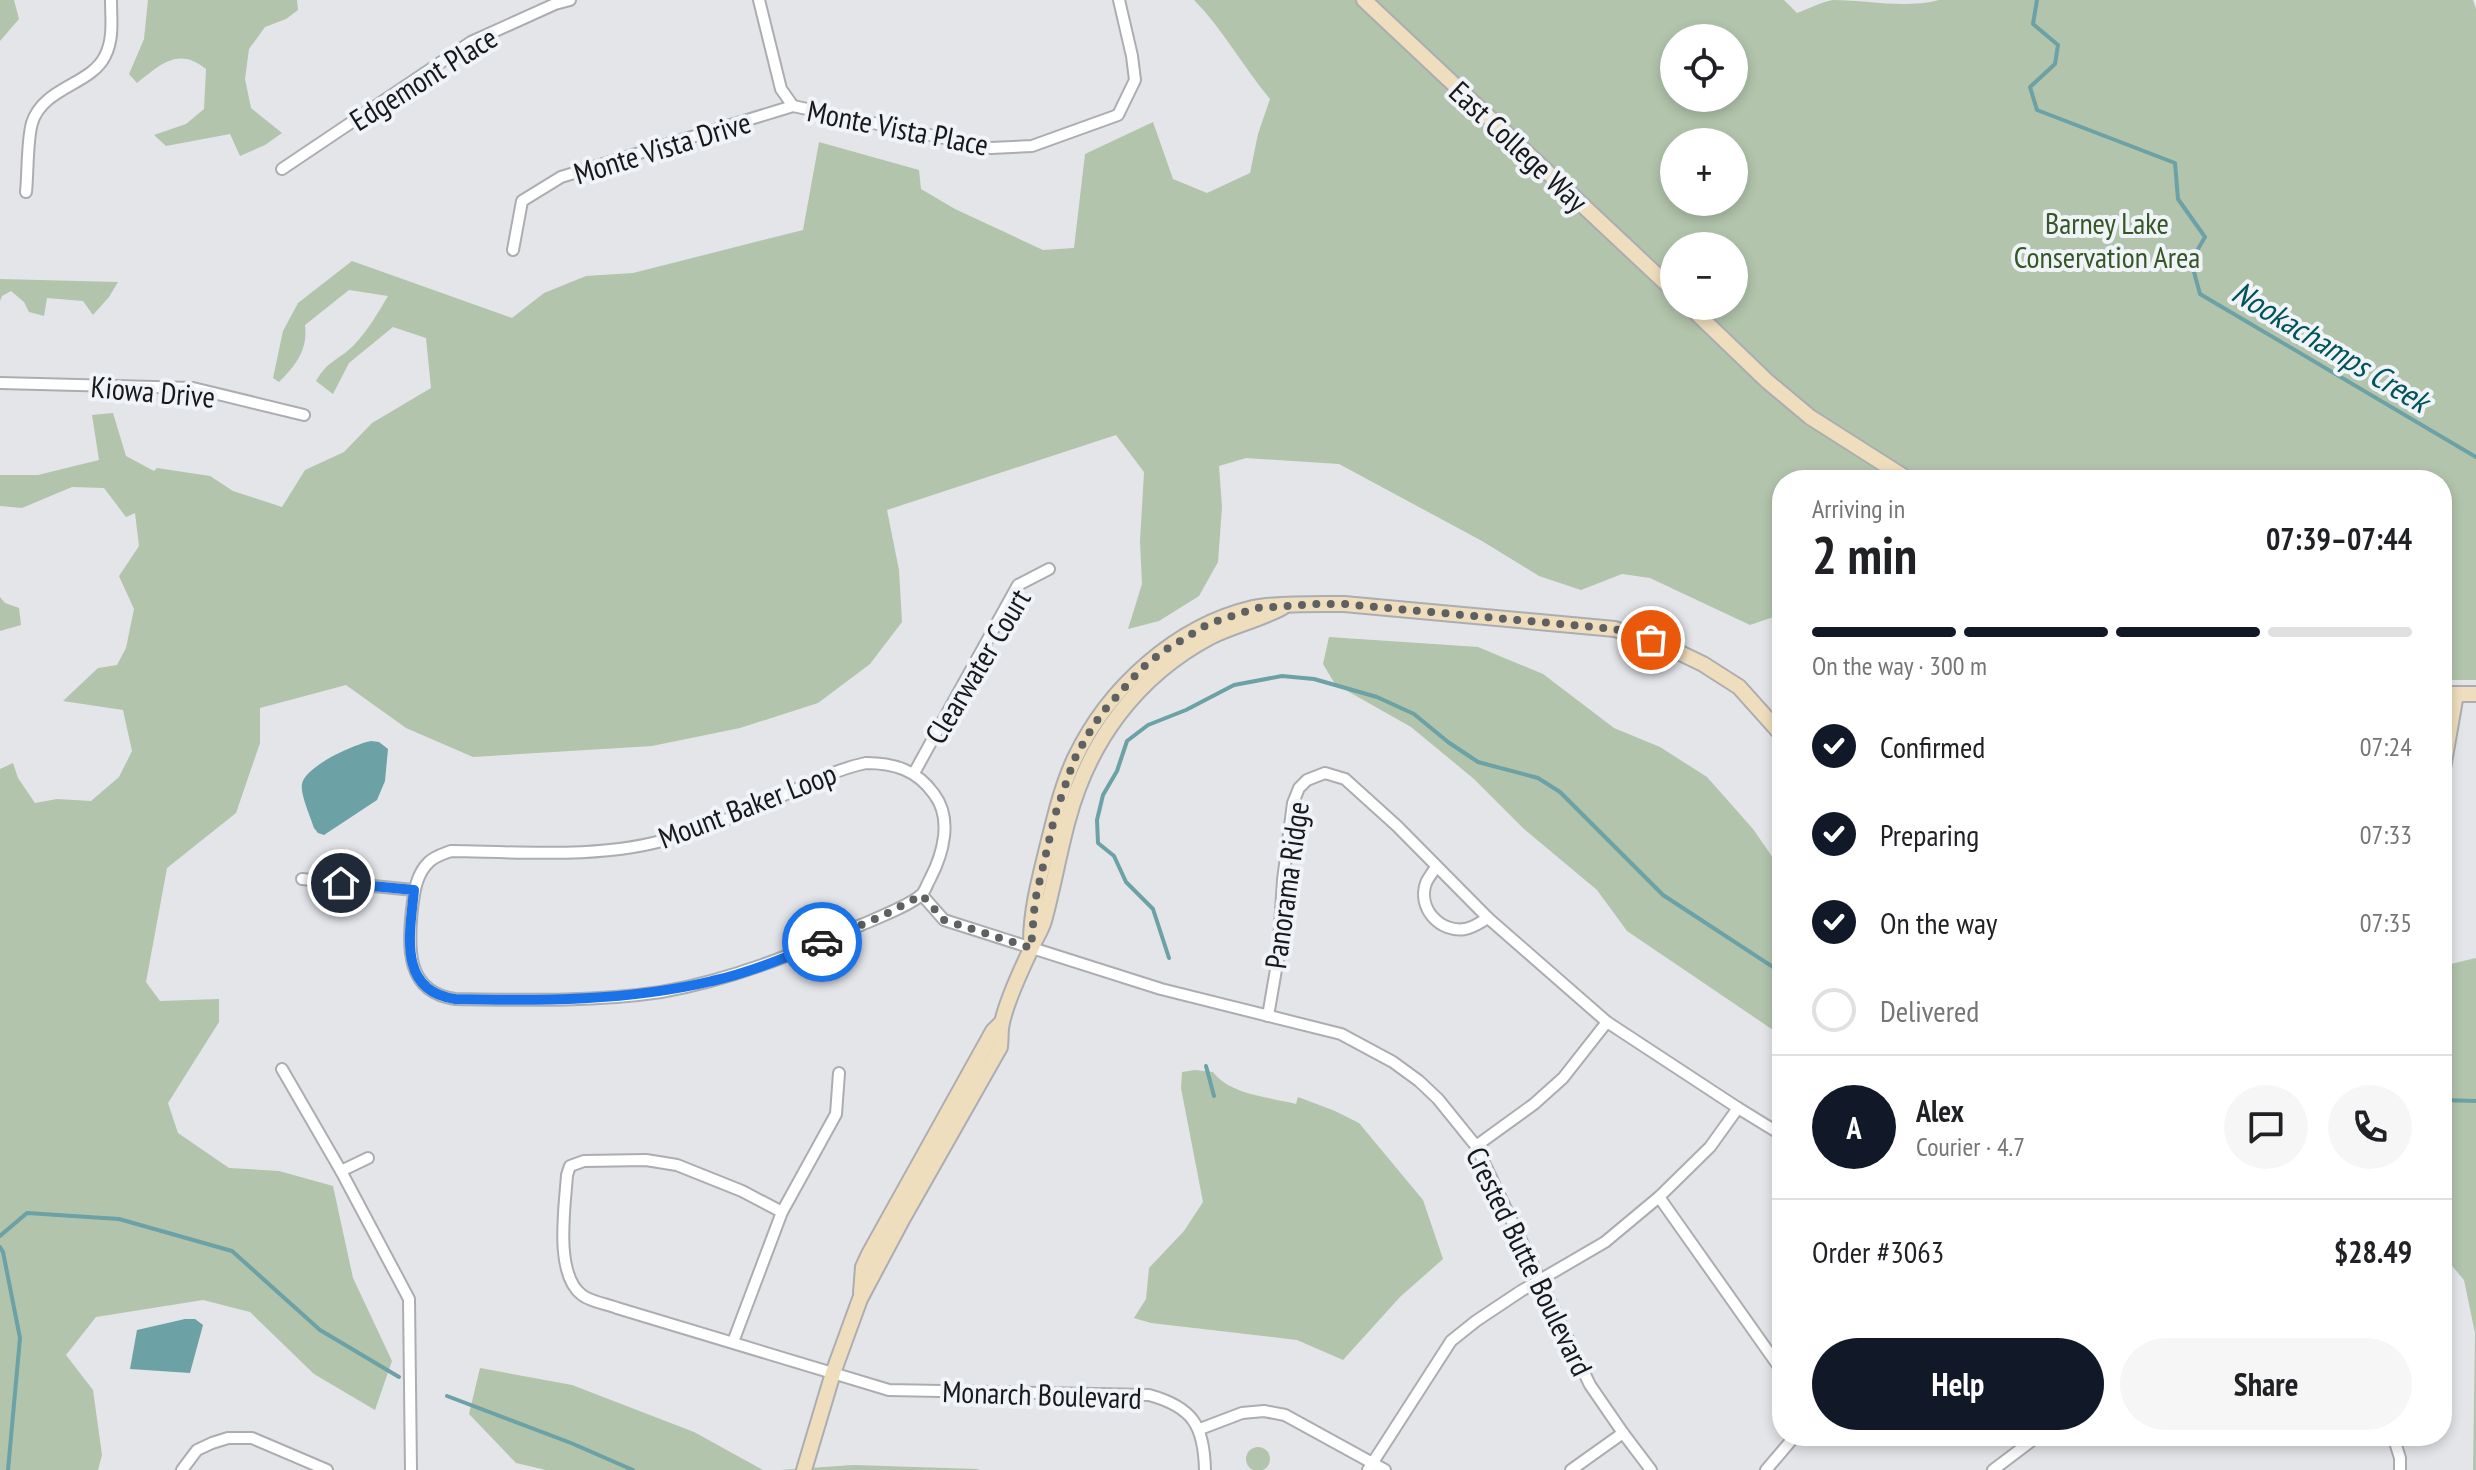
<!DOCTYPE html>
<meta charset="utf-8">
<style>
:root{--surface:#fff;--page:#f6f6f6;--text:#202124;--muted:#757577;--line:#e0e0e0;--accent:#111827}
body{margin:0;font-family:"PT Sans Narrow",sans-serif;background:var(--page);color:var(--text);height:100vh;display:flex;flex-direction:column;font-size:30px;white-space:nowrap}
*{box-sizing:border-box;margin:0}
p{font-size:26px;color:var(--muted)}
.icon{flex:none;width:44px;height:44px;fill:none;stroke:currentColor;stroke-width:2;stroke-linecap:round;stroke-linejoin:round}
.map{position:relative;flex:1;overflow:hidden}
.panel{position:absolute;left:1772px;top:470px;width:680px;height:976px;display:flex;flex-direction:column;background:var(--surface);border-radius:32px;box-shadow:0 4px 12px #0003}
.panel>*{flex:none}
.controls{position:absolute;left:1660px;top:24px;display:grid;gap:16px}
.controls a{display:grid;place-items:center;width:88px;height:88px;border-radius:50%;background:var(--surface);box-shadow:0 4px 12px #0003;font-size:40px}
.pin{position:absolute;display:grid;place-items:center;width:68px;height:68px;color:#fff;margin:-34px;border:4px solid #fff;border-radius:50%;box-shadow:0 2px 8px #0007}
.courier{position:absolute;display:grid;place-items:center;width:80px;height:80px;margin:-40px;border:6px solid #1a73e8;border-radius:50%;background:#fff;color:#222;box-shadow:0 2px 10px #0007}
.overview em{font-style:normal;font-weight:800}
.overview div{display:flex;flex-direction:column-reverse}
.overview{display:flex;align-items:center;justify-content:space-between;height:136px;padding:0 40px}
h1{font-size:52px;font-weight:800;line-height:60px}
.bar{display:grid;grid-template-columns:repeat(4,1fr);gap:12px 8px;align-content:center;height:96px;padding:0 40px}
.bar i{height:10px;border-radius:6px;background:var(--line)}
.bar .selected{background:var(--accent)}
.bar p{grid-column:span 4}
.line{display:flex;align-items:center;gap:20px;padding:0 40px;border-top:2px solid var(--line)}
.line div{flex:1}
.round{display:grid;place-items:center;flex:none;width:84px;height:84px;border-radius:42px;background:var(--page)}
ol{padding:0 40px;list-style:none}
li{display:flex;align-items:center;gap:24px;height:88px}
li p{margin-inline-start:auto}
li .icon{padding:8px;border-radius:50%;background:var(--accent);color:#fff;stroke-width:4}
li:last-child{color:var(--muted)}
li i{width:44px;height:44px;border:4px solid var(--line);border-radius:50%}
.action{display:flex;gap:16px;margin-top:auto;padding:16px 40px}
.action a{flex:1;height:92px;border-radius:48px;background:var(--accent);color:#fff;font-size:32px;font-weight:800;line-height:92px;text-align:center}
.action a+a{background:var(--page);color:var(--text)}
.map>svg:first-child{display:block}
.green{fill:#b2c4ac;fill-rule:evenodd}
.water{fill:#6ca1a6}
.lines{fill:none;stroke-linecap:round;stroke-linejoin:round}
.stream{stroke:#6ca1a6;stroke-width:4}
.street-casing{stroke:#abadb1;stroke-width:14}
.secondary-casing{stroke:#abadb1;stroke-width:18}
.street{stroke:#fff;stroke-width:10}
.secondary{stroke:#efdebe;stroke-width:14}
.done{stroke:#5f6062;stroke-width:8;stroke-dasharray:0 14.4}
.route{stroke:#1a73e8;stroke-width:10}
.labels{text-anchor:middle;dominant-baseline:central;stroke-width:8;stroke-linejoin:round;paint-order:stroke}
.street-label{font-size:30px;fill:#18181a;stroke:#f0f3f7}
.park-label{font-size:30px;fill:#355725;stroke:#f0f3f7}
.water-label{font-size:32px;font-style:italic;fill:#005459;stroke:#f0f3f7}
</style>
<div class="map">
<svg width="2476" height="1470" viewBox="0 0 2476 1470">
<rect width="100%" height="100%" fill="#e3e5e9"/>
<g class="green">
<polygon points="0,0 14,0 19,19 0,41"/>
<path d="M148,0H297L298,10L286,19L265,27L249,49L245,79L251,108L282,133L265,145L240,156L230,134L166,146L154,135L186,124L204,109L206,69C178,46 160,65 137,83L129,74L144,39Z"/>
<path d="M1194,0H1784L1797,13C1808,9 1821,2 1833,0C1868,0 1905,9 1939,0H2473L2476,9V680H2442V480H1782V614L1750,625L1650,578L1622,574L1581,590L1539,576L1482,541L1339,464L1246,458L1219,466L1222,507L1218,562L1199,596L1159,621L1128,629L1142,584L1140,541L1144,472L1116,435L887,510L899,570L902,622L870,664L818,703L740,728L652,746L473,757L406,728L346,685L260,708V743L236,813L167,868L146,982L160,1001L219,999V1022L168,1103L178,1133L229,1168L279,1171L333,1186L353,1278L392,1361L375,1410L314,1374L250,1312L203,1300L96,1317L66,1355L93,1390L102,1455L98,1470H0V769L13,763L18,778L35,803L57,799L91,801L119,777L132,751L123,710L63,701L98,668L117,665L126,648L134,609L119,576L139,546L135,513L126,517L104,488L72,487L22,508L0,506V475H38L99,460L92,415L113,413L126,456L154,471L157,468L210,476L233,491L282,507L305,470L344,452L372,423L431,388L426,338L393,327L349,363L333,394L316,381C329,359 338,361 354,345C368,330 378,313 388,296L349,290L305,325C308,350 296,365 279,382L273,378L283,331L298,303L352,261L512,318L544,293L586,276L633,273L803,230L819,142L919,170L921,189L955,209L1043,250L1074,248L1085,154L1153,122L1173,179L1207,193L1250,173L1258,134L1270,99C1243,67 1223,29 1194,0ZM1674,38H1734V98H1674ZM1674,142H1734V202H1674ZM1674,246H1734V306H1674Z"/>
<polygon points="0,279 118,282 109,297 93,315 83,301 47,298 44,316 29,312 24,302 11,291 2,296 0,301"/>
<polygon points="0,597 5,603 19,608 21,625 0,631"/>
<polygon points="1329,637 1478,647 1543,674 1614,728 1660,747 1707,777 1753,829 1782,871 1782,1036 1627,931 1597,890 1524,829 1474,779 1411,727 1335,684 1323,664"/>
<polygon points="2476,958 2476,1470 2473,1470 2475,1333 2464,1280 2442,1254 2442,966"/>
<path d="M1195,1070L1213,1072C1230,1095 1270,1097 1296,1104L1298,1097L1335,1111L1359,1123L1423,1200L1443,1259L1400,1297L1343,1360L1297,1340L1151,1323L1134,1318L1146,1299L1149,1268L1184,1231L1203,1202L1181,1088L1182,1072Z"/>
<polygon points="480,1368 572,1385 694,1432 763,1470 546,1470 516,1463 469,1414"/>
<circle cx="1258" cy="1459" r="12"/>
<polygon points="853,1465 977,1469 980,1470 780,1470"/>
</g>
<g class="water">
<path d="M371,741L379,742L388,749L385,781L377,800L324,835L318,833L314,828C311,818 300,794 302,784C305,766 355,744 371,741Z"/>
<polygon points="185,1319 195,1319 203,1325 190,1373 130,1369 137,1330"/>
</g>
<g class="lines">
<g class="stream">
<polyline points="2037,0 2033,24 2058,45 2055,64 2030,87 2037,110 2175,163 2178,199 2205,237 2191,261 2200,294 2476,457"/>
<polyline points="1169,958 1153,909 1126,882 1114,856 1098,843 1097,820 1103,795 1117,771 1127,741 1148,725 1186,710 1234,685 1282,676 1314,679 1377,697 1414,714 1448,742 1478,762 1538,778 1560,792 1663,895 1782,973"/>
<polyline points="1206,1066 1214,1096"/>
<polyline points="2442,1100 2476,1101"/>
<polyline points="0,1236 27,1213 119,1219 232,1251 320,1330 399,1377"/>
<polyline points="0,1247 3,1252 20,1338 8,1470"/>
<polyline points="447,1396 571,1443 633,1470"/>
</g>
<g class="street-casing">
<g id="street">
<polyline points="759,0 781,89 793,106"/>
<polyline points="282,169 471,42 555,4 570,0"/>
<path d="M26,192C28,173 27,140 32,123C43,87 91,85 105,56C114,39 111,18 111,0"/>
<polyline points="513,250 522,201 561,177 793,106 991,148 1032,146 1118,115 1135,80 1132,56 1119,0"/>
<polyline points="0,383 193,388 304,415"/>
<path d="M866,763C894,763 917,770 934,794C953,819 943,854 930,879C927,884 925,892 921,895C909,906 877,918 861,925C797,953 731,980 661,992C594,1002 522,1000 455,999C406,992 408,948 412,909C414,893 416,874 429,862C435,856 443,854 451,851C518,852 608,859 671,838C700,829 730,819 758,807C793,792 828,771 866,763Z"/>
<polyline points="914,773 1018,585 1049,569"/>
<path d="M1436,867C1433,872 1428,878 1426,883C1417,908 1440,933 1465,929C1473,928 1481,922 1488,918"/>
<polyline points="302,879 414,890"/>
<polyline points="922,895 944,920 1161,989 1341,1034 1393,1062 1419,1081 1438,1099 1476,1146 1590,1385 1623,1433 1651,1470"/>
<polyline points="1268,1016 1278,958 1283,880 1293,803 1299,788 1307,780 1325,773 1345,779 1397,826 1488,918 1607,1022 1738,1108 1782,1135"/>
<polyline points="282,1069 341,1171 409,1299 411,1470"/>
<polyline points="1476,1146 1534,1104 1563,1078 1607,1022"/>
<polyline points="341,1171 368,1158"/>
<polyline points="1659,1197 1782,1371"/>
<path d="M782,1212L742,1191L677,1165L646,1160L584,1161L570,1166L567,1175C565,1206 554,1274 582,1295C591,1302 607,1304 617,1308L889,1390L1149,1395C1193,1407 1204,1426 1205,1470"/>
<polyline points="733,1342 782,1212 836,1114 839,1073"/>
<polyline points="1200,1429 1242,1413 1264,1411 1285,1415 1385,1470"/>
<polyline points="2393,1436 2400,1458 2400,1470"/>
<polyline points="182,1470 197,1450 212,1443 228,1438 252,1438 327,1470"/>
<polyline points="1368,1470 1451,1341 1476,1321 1521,1291 1605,1242 1659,1197 1710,1147 1738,1108"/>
<polyline points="1571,1470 1623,1433"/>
<polyline points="1766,1470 1795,1436"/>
<polyline points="1993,1470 2038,1436"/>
</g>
</g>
<g class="secondary-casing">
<g id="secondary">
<polyline points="1364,0 1674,291"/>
<polyline points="1689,306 1767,381 1810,417 1909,480"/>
<polyline points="2442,694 2476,694"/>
<polyline points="2442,774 2456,694"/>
<path d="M1031,942C1031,908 1041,873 1049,840C1056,812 1063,783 1075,758C1108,688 1176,626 1253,608C1276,603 1319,604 1344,604L1615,629L1676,651L1703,664L1739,687L1782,735"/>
<polyline points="861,1293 863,1267 869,1254 993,1031 1001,1023"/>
<path d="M804,1470L833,1373L860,1299L903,1218L1000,1047C1001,1039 1000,1030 1002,1023C1006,1003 1022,968 1031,949C1035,939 1041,931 1044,921C1053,888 1059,853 1068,820C1089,741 1137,676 1210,637C1234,625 1259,620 1283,607"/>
</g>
</g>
<use href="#street" class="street"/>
<use href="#secondary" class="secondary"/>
</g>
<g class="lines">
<polyline class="done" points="822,942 884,915 922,895 944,920 1031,948 1035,901 1055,815 1074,760 1087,736 1102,713 1141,669 1162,652 1208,624 1256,608 1318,604 1344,604 1615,629 1651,640"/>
<path class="route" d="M341,883L414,890C410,932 397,991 455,999C540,1001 629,1001 712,981C749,973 788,957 822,942"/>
</g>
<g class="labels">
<g class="street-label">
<text transform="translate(423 78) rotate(-32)">Edgemont Place</text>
<text transform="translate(898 127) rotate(11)">Monte Vista Place</text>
<text transform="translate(1519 146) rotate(43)">East College Way</text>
<text transform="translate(662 147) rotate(-17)">Monte Vista Drive</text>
<text transform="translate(153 391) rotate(5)">Kiowa Drive</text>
<text transform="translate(977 666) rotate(-59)">Clearwater Court</text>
<text transform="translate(747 805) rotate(-21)">Mount Baker Loop</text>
<text transform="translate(1286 885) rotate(-82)">Panorama Ridge</text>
<text transform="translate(1530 1261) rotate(64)">Crested Butte Boulevard</text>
<text transform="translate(1042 1394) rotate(2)">Monarch Boulevard</text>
</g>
<g class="park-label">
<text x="2107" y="222">Barney Lake<tspan x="2107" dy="34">Conservation Area</tspan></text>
</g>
<g class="water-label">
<text transform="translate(2331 346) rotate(31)">Nookachamps Creek</text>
</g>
</g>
</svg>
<div class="controls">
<a><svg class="icon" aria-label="locate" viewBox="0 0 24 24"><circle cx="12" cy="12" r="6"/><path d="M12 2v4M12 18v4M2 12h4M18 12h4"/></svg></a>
<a>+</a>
<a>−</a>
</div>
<div class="pin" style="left:1651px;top:640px;background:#ea580c"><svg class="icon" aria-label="bag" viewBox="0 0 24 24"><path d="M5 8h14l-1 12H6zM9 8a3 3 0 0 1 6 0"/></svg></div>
<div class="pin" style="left:341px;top:883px;background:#1f2937"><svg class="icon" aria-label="home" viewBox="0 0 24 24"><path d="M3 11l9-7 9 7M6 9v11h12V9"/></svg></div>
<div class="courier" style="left:822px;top:942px"><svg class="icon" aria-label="car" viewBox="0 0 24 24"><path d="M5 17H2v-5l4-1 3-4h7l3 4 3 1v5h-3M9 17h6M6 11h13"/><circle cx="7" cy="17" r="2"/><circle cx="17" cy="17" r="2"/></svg></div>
<section class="panel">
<div class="overview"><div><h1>2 min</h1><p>Arriving in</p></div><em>07:39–07:44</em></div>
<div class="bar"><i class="selected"></i><i class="selected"></i><i class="selected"></i><i></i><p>On the way · 300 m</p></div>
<ol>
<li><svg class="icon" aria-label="check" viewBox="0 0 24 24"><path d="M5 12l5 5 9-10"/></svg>Confirmed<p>07:24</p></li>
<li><svg class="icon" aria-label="check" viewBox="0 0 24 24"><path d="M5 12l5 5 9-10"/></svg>Preparing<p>07:33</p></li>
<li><svg class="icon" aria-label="check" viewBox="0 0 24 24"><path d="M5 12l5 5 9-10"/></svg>On the way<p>07:35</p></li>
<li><i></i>Delivered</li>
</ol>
<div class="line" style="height:144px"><b class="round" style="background:var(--accent);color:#fff">A</b><div><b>Alex</b><p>Courier · 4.7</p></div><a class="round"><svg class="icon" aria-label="chat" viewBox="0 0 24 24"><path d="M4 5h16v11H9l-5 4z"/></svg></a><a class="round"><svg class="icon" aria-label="phone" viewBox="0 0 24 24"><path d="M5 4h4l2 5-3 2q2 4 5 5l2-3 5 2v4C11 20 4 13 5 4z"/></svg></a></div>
<div class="line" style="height:104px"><div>Order #3063</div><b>$28.49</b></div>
<div class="action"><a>Help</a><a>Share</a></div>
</section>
</div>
